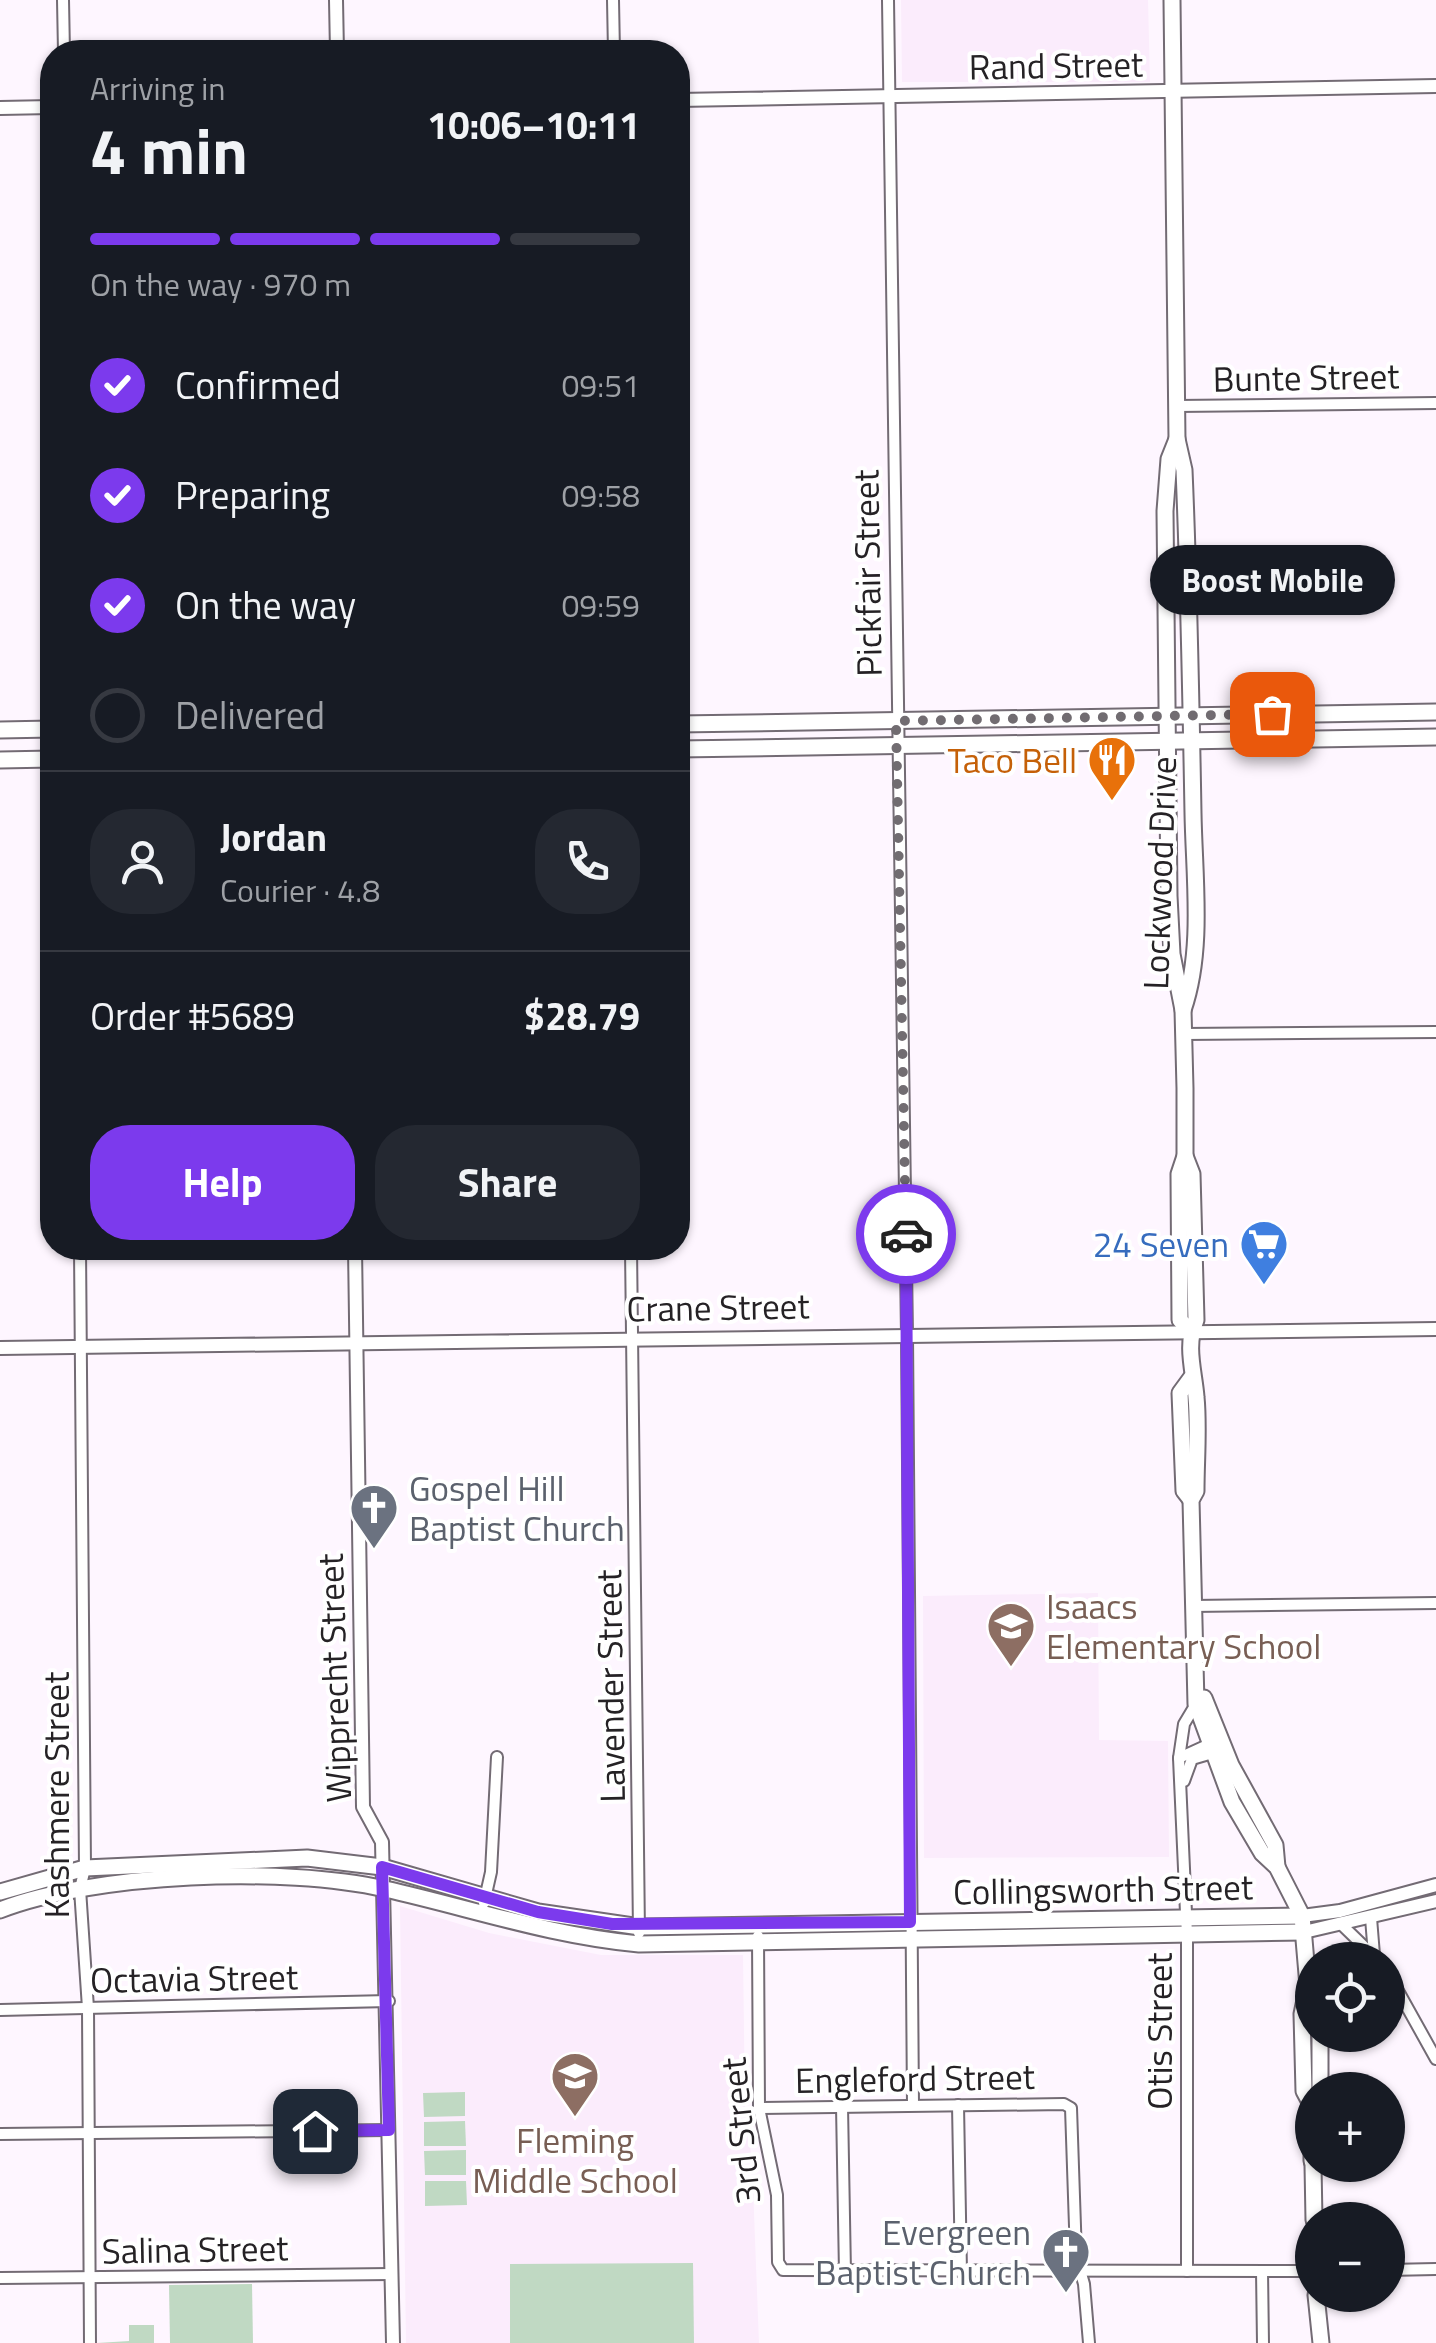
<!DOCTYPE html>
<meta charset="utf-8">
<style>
:root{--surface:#171b24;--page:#242831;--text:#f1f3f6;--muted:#9ea1a6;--line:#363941;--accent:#7c3aed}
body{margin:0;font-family:"Titillium Web",sans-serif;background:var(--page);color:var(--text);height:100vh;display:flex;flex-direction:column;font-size:38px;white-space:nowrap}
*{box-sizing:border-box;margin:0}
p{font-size:32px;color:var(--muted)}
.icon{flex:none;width:55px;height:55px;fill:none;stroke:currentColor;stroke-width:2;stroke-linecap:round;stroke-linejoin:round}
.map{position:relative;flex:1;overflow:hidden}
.details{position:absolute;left:40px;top:40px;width:650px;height:1220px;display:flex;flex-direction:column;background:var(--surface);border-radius:40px;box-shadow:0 2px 8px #0004}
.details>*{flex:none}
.fabs{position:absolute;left:1295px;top:1942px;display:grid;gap:20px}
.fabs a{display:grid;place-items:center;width:110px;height:110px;border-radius:50%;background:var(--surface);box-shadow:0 2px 8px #0004;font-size:50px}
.pin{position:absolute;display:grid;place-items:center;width:85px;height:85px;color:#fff;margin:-42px;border-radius:20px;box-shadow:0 5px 15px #0006}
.courier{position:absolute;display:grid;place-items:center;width:100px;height:100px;margin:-50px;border:8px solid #7c3aed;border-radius:50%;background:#fff;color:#222;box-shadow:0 2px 12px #0007}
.bubble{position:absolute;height:70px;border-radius:35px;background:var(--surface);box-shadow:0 2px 8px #0004;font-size:32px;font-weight:700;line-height:70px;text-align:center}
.headline em{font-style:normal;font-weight:700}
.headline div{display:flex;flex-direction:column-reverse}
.headline{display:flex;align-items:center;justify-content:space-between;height:170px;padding:0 50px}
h1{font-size:65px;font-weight:700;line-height:75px}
.bar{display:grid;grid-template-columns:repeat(4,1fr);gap:15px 10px;align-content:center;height:120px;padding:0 50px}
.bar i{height:12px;border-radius:8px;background:var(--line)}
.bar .active{background:var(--accent)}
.bar p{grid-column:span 4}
.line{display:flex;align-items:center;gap:25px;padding:0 50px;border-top:2px solid var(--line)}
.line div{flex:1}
.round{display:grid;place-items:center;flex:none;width:105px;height:105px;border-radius:40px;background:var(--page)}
ol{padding:0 50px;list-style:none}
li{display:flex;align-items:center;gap:30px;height:110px}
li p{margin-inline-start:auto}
li .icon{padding:10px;border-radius:50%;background:var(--accent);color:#fff;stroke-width:4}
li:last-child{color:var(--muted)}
li i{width:55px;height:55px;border:5px solid var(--line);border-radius:50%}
.cta{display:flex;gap:20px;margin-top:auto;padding:20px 50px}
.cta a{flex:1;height:115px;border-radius:40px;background:var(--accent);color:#fff;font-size:40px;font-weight:700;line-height:115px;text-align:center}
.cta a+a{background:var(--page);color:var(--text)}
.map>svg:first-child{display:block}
.built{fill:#fbecfc}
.green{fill:#c0d9c3}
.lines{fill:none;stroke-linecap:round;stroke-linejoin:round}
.minor-casing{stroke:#736b74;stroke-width:14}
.tertiary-casing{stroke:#736b74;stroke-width:16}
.secondary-casing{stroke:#736b74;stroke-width:19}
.minor{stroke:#fff;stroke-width:10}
.tertiary{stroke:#fff;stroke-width:12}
.secondary{stroke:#fff;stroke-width:15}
.done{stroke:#716c71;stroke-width:10;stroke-dasharray:0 18}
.route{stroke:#7c3aed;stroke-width:12}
.labels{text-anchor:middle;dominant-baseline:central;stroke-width:8;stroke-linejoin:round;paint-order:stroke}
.street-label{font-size:35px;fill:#252225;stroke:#fff}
.food-label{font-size:35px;fill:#c56008;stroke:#fff;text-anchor:end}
.shop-label{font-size:35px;fill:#366cbe;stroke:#fff;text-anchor:end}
.worship-label{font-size:35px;fill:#5b616d;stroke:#fff;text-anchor:start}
.education-label{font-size:35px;fill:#785e54;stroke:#fff;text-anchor:start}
</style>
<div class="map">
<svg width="1436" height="2343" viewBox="0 0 1436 2343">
<rect width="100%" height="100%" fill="#fef6ff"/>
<g class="built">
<polygon points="901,0 1148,0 1150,82 902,82"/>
<polygon points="1098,1593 1099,1740 1168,1741 1169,1857 924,1858 923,1596"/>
<polygon points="400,1906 489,1933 601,1955 743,1955 745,2108 752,2161 759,2343 406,2343"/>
</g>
<g class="green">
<polygon points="465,2092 465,2116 424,2117 423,2093"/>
<polygon points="465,2121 466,2146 424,2146 424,2122"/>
<polygon points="466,2150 466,2175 425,2175 424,2151"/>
<polygon points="466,2181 467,2205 425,2206 425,2181"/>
<polygon points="693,2263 694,2343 510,2343 510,2264"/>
<polygon points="252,2284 253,2343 170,2343 169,2285"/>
<polygon points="129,2325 154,2325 154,2343 97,2343 129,2341"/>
</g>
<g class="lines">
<g class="minor-casing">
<g id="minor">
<polyline points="63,0 64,52"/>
<polyline points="613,0 614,52"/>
<polyline points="888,0 907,1335 913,2105"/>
<polyline points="1177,406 1436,403"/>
<polyline points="1184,1034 1436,1032"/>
<polyline points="80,1248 85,1868 80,1889 88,2008 90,2343"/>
<polyline points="631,1248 639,1933"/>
<polyline points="1192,1606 1436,1603"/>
<polyline points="1179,1758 1214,1742"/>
<polyline points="1184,1781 1192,1759 1216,1752"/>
<polyline points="484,1903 491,1872 497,1757"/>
<polyline points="1371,1918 1374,1955"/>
<polyline points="1343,1926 1378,1960"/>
<polyline points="758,1936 759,2108 777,2195 778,2262 783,2270 1312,2271"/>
<polyline points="1388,1973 1436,2059"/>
<polyline points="0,2010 389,2001"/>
<polyline points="958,2105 961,2272"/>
<polyline points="842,2106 845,2273"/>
<polyline points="759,2108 1064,2104 1071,2108 1076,2256 1084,2284 1089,2343"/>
<polyline points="0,2134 389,2130"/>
<polyline points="1388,2270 1436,2269"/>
<polyline points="1187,2271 1187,1935 1179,1758 1184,1724 1196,1704"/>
<polyline points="1262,2271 1263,2343"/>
<polyline points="0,2278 391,2274"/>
</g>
</g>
<g class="tertiary-casing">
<g id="tertiary">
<polyline points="336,0 337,52"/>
<polyline points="678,100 1436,86"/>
<polyline points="0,108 52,107"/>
<polyline points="355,1248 363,1807 382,1842 393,2343"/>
<polyline points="0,1348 1436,1329"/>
<polyline points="1302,1916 1340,1911 1436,1885"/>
<polyline points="1304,1932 1436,1901"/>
</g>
</g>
<g class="secondary-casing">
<g id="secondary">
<path d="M1172,0L1177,439L1184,470C1189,585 1191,699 1193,813C1194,876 1204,950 1183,1010"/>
<polyline points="1177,439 1169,459 1165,511 1169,896 1172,954 1183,1010 1185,1088 1185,1156 1179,1174 1180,1320 1191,1332"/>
<polyline points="678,724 1436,712"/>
<polyline points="0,730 52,729"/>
<polyline points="678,749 1436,737"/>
<polyline points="0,760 52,759"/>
<path d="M1185,1156L1192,1174L1196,1320C1185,1346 1194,1371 1196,1397C1199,1427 1196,1460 1196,1491L1191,1500L1196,1704L1232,1802L1262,1853L1277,1867L1302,1916L1308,1986L1302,2014L1304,2091L1312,2106V2161"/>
<polyline points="1191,1378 1180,1393 1184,1491 1191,1500"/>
<polyline points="1204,1698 1231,1765 1275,1845 1277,1867"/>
<polyline points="0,1892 85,1868 307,1858 382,1867 538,1912 640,1927 1302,1916"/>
<path d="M0,1910C95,1873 285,1866 385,1889C470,1908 551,1936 639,1944L1304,1932"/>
<polyline points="1320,2035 1320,2090"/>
<polyline points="1313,2165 1314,2220"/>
<polyline points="1316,2295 1321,2343"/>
</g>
</g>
<use href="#minor" class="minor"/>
<use href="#tertiary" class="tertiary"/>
<use href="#secondary" class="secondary"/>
</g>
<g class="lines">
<polyline class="done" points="906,1234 896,721 1272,714"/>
<polyline class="route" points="315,2131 389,2130 382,1867 538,1912 612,1924 910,1922 906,1234"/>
</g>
<defs>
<g id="restaurant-pin" transform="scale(2.5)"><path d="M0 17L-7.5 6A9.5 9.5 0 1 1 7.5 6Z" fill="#e8710a" stroke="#fff"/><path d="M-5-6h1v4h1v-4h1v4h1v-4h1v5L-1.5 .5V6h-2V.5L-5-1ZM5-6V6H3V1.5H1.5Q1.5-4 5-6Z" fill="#fff"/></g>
<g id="supermarket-pin" transform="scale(2.5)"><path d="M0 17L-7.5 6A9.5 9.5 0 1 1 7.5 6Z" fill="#3f7fe0" stroke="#fff"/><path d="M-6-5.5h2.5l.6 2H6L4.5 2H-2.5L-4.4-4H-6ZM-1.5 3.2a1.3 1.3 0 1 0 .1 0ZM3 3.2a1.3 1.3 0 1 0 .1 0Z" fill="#fff"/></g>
<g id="church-pin" transform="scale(2.5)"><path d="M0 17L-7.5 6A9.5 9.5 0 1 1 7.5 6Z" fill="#6b7280" stroke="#fff"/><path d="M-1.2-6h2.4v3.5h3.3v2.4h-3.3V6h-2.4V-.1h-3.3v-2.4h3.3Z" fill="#fff"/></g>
<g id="school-pin" transform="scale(2.5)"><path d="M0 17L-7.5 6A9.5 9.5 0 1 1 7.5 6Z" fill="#8d6e63" stroke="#fff"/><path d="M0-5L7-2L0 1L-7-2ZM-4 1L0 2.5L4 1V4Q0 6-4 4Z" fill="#fff"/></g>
</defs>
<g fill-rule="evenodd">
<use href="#restaurant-pin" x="1112" y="760"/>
<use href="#supermarket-pin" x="1264" y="1244"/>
<use href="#church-pin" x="374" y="1508"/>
<use href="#school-pin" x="1011" y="1626"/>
<use href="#school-pin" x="575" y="2076"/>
<use href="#church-pin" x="1066" y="2252"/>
</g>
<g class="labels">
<g class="street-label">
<text transform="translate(1056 65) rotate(-1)">Rand Street</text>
<text transform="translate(1306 377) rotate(-1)">Bunte Street</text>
<text transform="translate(867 573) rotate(-91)">Pickfair Street</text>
<text transform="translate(1159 873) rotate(-88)">Lockwood Drive</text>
<text transform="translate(718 1307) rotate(-1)">Crane Street</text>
<text transform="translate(334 1678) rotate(-92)">Wipprecht Street</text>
<text transform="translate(610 1686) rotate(-91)">Lavender Street</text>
<text transform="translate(56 1795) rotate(-90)">Kashmere Street</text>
<text transform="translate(1103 1889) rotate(-1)">Collingsworth Street</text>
<text transform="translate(194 1978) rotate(-1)">Octavia Street</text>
<text transform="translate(1159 2031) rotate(-90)">Otis Street</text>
<text transform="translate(915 2078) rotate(-1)">Engleford Street</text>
<text transform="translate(740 2131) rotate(-96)">3rd Street</text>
<text transform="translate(195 2249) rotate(-1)">Salina Street</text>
</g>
<g class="food-label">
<text x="1077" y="760">Taco Bell</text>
</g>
<g class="shop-label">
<text x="1229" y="1244">24 Seven</text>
</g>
<g class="worship-label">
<text x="409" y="1488">Gospel Hill<tspan x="409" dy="40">Baptist Church</tspan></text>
<text x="1031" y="2232" text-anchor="end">Evergreen<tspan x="1031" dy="40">Baptist Church</tspan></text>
</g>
<g class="education-label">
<text x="1046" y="1606">Isaacs<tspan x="1046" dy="40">Elementary School</tspan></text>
<text x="575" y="2140" text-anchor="middle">Fleming<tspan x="575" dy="40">Middle School</tspan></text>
</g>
</g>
</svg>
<div class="fabs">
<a><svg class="icon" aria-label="locate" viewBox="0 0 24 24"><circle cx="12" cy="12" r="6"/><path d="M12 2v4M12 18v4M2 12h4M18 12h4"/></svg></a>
<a>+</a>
<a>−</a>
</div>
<div class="pin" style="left:1272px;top:714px;background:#ea580c"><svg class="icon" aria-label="bag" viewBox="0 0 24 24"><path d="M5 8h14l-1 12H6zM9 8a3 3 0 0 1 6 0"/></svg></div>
<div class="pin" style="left:315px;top:2131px;background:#1f2937"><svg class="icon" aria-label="home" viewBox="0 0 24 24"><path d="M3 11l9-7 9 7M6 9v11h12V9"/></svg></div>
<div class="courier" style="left:906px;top:1234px"><svg class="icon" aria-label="car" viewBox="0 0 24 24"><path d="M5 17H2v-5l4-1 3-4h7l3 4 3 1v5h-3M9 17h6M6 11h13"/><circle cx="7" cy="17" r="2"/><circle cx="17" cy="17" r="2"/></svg></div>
<div class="bubble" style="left:1150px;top:545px;width:245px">Boost Mobile</div>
<section class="details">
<div class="headline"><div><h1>4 min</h1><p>Arriving in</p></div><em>10:06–10:11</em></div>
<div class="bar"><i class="active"></i><i class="active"></i><i class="active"></i><i></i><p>On the way · 970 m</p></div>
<ol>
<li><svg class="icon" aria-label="check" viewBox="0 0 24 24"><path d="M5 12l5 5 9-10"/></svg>Confirmed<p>09:51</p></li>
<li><svg class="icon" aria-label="check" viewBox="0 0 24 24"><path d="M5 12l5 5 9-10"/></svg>Preparing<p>09:58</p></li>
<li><svg class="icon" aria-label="check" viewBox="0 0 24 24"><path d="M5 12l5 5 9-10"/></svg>On the way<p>09:59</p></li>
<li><i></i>Delivered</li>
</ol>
<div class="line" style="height:180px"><a class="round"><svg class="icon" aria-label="person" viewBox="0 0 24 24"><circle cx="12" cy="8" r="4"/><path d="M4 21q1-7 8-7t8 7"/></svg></a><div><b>Jordan</b><p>Courier · 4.8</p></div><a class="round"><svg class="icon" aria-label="phone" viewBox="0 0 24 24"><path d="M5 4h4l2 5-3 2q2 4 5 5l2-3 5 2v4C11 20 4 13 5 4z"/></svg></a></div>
<div class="line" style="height:130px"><div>Order #5689</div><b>$28.79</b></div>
<div class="cta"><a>Help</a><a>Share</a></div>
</section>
</div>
